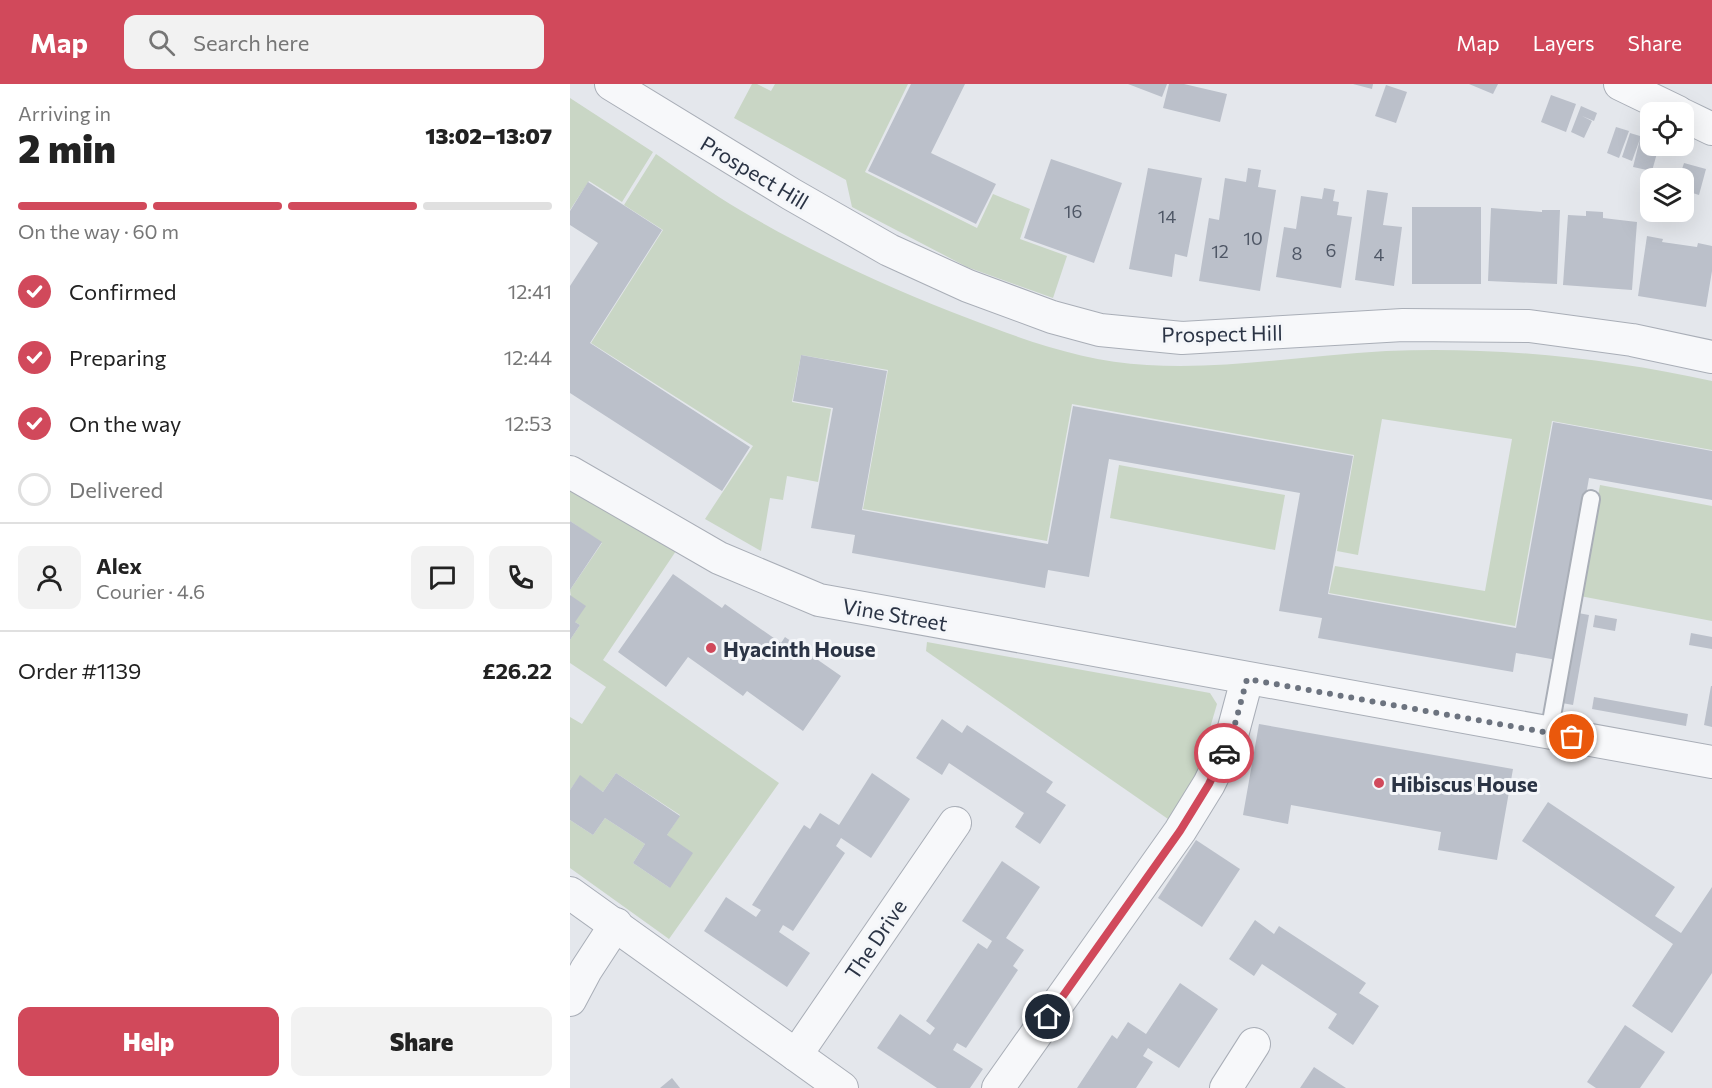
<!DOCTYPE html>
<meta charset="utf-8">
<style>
:root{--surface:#fff;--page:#f2f2f2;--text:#222;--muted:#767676;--line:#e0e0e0;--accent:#d1495b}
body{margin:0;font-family:Commissioner,sans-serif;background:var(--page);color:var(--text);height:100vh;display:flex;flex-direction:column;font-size:22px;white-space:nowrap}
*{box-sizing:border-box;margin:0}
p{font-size:20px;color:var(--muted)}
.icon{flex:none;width:33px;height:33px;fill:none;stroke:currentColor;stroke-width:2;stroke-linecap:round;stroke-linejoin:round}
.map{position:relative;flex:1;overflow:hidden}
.side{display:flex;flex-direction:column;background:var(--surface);width:570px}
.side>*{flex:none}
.tools{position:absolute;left:1070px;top:18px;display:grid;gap:12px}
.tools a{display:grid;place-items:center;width:54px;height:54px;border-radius:12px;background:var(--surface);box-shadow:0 6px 24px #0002;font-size:30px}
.pin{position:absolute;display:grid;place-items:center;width:51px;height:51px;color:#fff;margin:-26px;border:3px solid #fff;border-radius:50%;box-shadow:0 2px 6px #0007}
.courier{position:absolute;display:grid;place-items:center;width:60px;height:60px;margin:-30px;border:4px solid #d1495b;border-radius:50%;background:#fff;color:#222;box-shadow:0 2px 8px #0007}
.overview em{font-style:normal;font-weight:800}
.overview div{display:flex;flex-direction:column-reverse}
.overview{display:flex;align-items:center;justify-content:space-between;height:102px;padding:0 18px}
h1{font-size:39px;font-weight:800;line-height:45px}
.bar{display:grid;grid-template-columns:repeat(4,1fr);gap:9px 6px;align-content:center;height:72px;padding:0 18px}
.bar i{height:8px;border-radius:4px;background:var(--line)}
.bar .selected{background:var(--accent)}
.bar p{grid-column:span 4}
.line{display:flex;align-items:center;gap:15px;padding:0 18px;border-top:2px solid var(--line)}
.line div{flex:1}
.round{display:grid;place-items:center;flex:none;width:63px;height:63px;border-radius:12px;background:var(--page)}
ol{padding:0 18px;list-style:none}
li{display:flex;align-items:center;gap:18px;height:66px}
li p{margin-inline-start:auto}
li .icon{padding:6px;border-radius:50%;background:var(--accent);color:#fff;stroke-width:4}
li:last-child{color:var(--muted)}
li i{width:33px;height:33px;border:3px solid var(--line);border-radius:50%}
.action{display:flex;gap:12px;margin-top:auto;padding:12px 18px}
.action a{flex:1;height:69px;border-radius:12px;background:var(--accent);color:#fff;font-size:24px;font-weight:800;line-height:69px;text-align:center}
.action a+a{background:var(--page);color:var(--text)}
header{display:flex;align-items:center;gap:36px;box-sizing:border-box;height:84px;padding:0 30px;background:var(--accent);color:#fff}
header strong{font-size:28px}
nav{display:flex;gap:33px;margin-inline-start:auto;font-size:21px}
.search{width:420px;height:54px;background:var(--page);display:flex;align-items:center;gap:15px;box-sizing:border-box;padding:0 21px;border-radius:12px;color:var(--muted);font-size:22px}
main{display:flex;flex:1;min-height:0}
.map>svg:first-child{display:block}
.green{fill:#c9d6c5}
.building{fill:#bbc0ca}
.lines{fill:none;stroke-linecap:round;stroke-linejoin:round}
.lane-casing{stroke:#a9aeb7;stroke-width:20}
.street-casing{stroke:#a9aeb7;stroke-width:34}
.lane{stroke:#f7f8fa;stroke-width:16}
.street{stroke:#f7f8fa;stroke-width:32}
.done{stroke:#6c737f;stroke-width:6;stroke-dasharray:0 10.8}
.route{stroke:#d1495b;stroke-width:8}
.poi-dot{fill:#d1495b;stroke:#f4f6f9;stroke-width:2}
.labels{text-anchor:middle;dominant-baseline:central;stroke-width:6;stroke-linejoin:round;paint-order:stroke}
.number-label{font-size:18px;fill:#4f5766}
.street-label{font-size:21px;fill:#2b3445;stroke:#f4f6f9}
.poi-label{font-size:21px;font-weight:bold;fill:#2b3445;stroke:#f4f6f9;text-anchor:start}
</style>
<header>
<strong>Map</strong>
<div class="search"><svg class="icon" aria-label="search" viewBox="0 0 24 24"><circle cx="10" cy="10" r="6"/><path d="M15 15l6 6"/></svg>Search here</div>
<nav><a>Map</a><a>Layers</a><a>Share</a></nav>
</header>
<main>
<section class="side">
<div class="overview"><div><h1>2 min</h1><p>Arriving in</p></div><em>13:02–13:07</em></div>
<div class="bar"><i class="selected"></i><i class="selected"></i><i class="selected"></i><i></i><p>On the way · 60 m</p></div>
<ol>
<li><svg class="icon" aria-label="check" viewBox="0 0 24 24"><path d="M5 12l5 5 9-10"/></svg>Confirmed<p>12:41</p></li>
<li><svg class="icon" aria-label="check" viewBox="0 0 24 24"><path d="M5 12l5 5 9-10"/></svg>Preparing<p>12:44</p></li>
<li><svg class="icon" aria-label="check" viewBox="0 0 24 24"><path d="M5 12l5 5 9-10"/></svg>On the way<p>12:53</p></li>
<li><i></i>Delivered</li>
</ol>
<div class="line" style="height:108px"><a class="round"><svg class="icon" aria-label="person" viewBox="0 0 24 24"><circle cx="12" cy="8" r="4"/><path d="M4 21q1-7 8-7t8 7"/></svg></a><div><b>Alex</b><p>Courier · 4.6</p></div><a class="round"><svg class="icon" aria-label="chat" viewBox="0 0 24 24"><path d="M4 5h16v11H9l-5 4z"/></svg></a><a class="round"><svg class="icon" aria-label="phone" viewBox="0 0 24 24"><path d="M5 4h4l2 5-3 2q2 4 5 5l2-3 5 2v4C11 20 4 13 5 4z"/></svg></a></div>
<div class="line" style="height:78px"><div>Order #1139</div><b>£26.22</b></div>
<div class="action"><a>Help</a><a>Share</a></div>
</section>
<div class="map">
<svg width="1142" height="1004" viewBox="0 0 1142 1004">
<rect width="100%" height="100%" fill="#e4e7ec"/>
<g class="green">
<polygon points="182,0 187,0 201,7 205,0 338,0 295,88 407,144 423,110 460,125 450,155 497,172 483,214 397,183 282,123 276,96 164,34"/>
<polygon points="0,14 83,68 52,118 19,97 0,126"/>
<path d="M86,70C114,89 141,109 170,126C243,169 321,205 400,235C456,257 517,278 577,281C656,286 737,271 816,267C923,262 1037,274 1142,297V366L982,337L945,542L759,509L765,482L915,507L942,355L812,335L788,471L767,467L784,371L502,320L477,457L293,425L318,286L231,271L222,318L261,325L248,398L217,392L213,416L200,414L191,467L135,435L183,362L21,259L93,146L54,121Z"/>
<polygon points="549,381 715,411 705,466 540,434"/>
<polygon points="0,397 108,464 33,576 209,699 99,855 0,784 0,736 23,751 35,734 75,760 63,779 100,804 97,751 110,731 46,689 33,708 10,692 0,706 0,633 12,640 36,603 0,579 0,556 10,541 5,538 0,506 32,459 0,437"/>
<polygon points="1030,401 1142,422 1142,537 1010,512"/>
<polygon points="357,558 640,609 647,620 626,692 598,735 356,567"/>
</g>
<g class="building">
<polygon points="341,0 395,0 361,69 426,100 406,140 298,87"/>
<polygon points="558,0 597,0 592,13"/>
<polygon points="599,0 614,0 657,10 650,38 593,24"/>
<polygon points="783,0 803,0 802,5"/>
<polygon points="899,0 928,0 923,10"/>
<polygon points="816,1 837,8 826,39 805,32"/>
<polygon points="981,11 1006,20 996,48 971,38"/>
<polygon points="1011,22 1027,29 1024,37 1012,32 1022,37 1014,54 1001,48"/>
<polygon points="1046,43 1059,47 1049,74 1037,69"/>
<polygon points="1060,49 1080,55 1080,62 1089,62 1082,87 1063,83 1070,55 1062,77 1052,73"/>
<polygon points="481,75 552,99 524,179 454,154"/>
<polygon points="1114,79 1136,85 1129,111 1113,106 1113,94 1109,94"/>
<polygon points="578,84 632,94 617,173 605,170 602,193 559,185"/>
<polygon points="678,84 691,86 688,103 706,106 690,207 629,197 639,134 649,136 655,94 676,98"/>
<polygon points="18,98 92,146 20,259 180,363 152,407 0,309 0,202 28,159 0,141 0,127"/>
<polygon points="754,104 765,106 763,117 769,118 767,131 782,133 771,204 706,193 714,143 726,145 731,112 752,115"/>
<polygon points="797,106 818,109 813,141 832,143 824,202 785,196"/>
<rect x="842" y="123" width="69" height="77"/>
<polygon points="921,124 972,128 972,126 990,126 987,200 918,197"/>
<polygon points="1016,127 1033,128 1033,134 1067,138 1062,206 993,201 998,131 1016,132"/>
<polygon points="1077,152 1093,155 1092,158 1127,163 1128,159 1142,162 1142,187 1136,223 1068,212"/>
<polygon points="231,271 317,287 292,426 478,460 503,322 743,365 783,372 758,510 946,544 983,338 1142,367 1142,416 1019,394 987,576 946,569 943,588 748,554 752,534 709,527 730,409 539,375 519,493 478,486 475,504 282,469 285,451 241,444 263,324 223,317"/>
<polygon points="0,437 32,458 0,506"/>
<polygon points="103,490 152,524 155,520 211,559 215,553 271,592 233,647 177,607 173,612 118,573 96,603 48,568"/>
<polygon points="0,511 16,522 5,538 10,541 0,556"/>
<polygon points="1008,529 1019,531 1003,621 992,619"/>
<polygon points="1025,531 1047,535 1045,547 1023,543"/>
<polygon points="1121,549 1142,553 1142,565 1119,561"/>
<polygon points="1141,602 1142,602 1142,643 1134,641"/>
<polygon points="1024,613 1118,630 1116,642 1022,625"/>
<polygon points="372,635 392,649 397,641 483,698 476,708 496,721 470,760 445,743 454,729 379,679 372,691 346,674"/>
<polygon points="689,640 943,685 927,776 868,766 871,748 721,721 718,740 673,731"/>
<polygon points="46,689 110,732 97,751 123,769 100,804 63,779 75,760 35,734 23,751 0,736 0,706 10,691 33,708"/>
<polygon points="302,689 340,715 301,774 271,754 266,762 275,769 223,847 213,841 209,848 240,869 217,903 134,847 156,813 186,833 191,826 182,821 234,741 240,745 250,729 269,741"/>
<polygon points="978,718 1105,803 1085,832 1111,849 1142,803 1142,889 1102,949 1062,922 1103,860 952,757"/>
<polygon points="626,756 670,785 632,843 588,814"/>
<polygon points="432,777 470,803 436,854 454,866 443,882 448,886 396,964 387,959 383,966 413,985 400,1004 367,1004 307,964 330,930 360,951 365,944 356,937 408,859 417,865 422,857 392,837"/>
<polygon points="685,836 704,850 709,842 796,899 789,909 809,922 783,961 758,944 767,930 692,880 684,892 659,875"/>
<polygon points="610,899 648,925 609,984 578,964 573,972 583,978 566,1004 507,1004 542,951 547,955 558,938 576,950"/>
<polygon points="1055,941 1095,968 1070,1004 1026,1004 1017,998"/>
<polygon points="744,983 776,1004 730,1004"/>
<polygon points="102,994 110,1004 90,1004"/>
</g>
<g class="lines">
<g class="lane-casing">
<polyline id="lane" points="979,649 1021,415"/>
</g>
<g class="street-casing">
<g id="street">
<polyline points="41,0 221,110 319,166 398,202 482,233 530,246 612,254 833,241 959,242 1062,256 1142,273"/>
<polyline points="1050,0 1108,28"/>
<polyline points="1113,31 1142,45"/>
<polyline points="0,388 149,474 249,516 1142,678"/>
<polyline points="0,809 272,1004"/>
<polyline points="0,916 16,886 46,840"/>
<polyline points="226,971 385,739"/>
<polyline points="428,1004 610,747 639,700 661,655 677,595"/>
<polyline points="656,1004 684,960"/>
</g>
</g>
<use href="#lane" class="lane"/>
<use href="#street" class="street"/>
</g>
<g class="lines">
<polyline class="done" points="654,669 661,655 677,595 1002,653"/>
<polyline class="route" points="478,933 610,747 639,700 654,669"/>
</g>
<g class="poi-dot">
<circle cx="141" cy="564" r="6"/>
<circle cx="809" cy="699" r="6"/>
</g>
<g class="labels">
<g class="number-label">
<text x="503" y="127">16</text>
<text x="597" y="132">14</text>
<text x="683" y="154">10</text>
<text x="761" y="166">6</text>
<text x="650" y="167">12</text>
<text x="727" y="169">8</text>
<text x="809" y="170">4</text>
</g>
<g class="street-label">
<text transform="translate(185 88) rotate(31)">Prospect Hill</text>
<text transform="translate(652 249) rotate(-1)">Prospect Hill</text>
<text transform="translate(325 530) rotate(10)">Vine Street</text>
<text transform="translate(305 855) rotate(-56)">The Drive</text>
</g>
<g class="poi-label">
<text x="153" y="564">Hyacinth House</text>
<text x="821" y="699">Hibiscus House</text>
</g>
</g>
</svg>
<div class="tools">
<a><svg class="icon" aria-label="locate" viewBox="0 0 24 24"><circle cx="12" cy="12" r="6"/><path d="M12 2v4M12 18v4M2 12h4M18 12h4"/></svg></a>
<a><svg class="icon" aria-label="layers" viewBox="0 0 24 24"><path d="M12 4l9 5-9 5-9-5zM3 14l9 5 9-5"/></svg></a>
</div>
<div class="pin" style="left:1002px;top:653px;background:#ea580c"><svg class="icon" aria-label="bag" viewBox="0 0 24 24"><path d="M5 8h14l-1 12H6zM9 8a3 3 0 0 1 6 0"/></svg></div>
<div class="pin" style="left:478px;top:933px;background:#1f2937"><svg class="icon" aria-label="home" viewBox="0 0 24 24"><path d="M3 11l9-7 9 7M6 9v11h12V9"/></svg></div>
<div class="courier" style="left:654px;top:669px"><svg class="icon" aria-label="car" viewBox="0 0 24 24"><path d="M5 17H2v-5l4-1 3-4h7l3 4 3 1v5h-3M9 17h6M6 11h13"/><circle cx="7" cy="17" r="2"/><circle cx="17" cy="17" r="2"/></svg></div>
</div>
</main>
